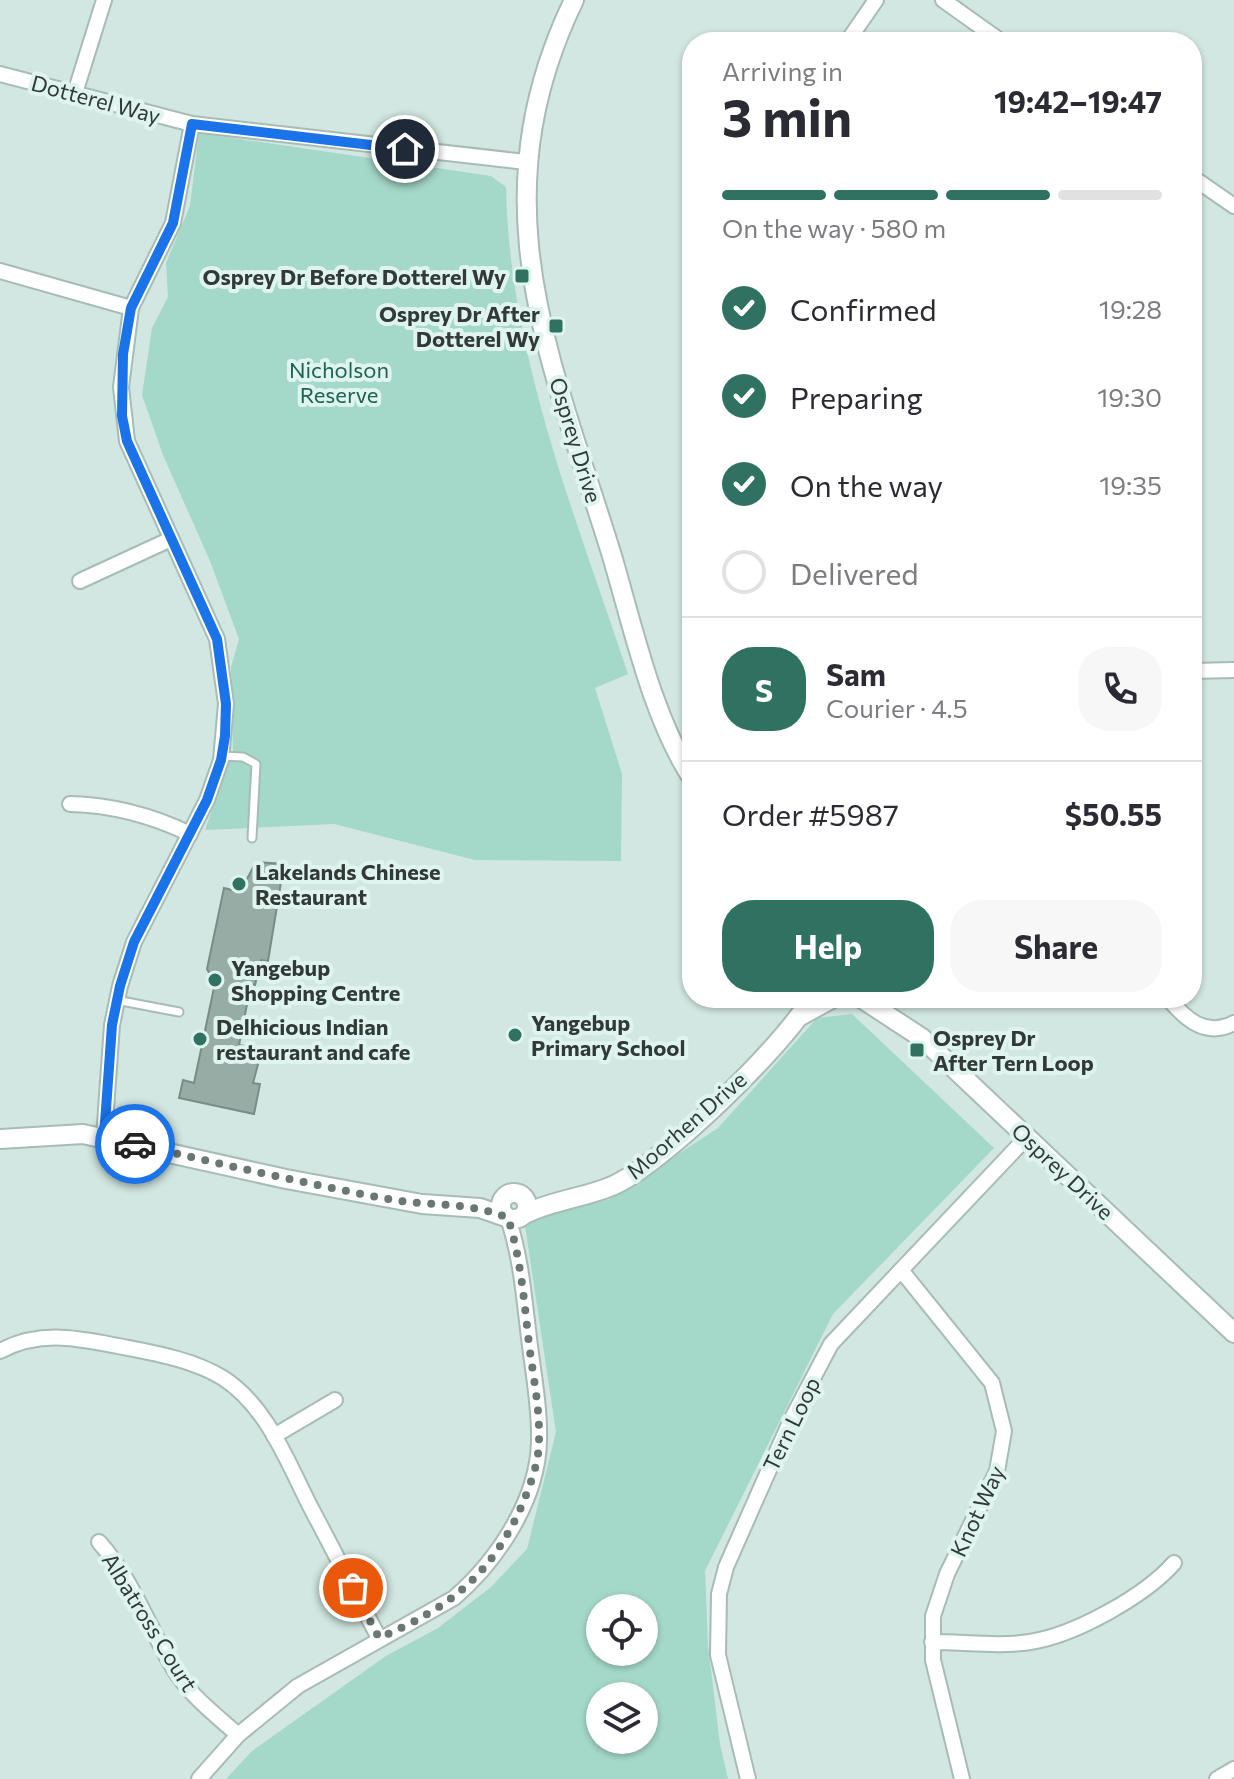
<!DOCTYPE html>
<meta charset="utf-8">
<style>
:root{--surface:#fff;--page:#f7f7f7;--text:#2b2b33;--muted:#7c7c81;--line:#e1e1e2;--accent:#307262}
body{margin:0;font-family:Commissioner,sans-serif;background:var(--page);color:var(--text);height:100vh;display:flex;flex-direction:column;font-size:30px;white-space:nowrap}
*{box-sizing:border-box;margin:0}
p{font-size:26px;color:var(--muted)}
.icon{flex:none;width:44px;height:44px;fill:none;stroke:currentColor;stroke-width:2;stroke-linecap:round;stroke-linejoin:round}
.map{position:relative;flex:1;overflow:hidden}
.panel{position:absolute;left:682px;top:32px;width:520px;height:976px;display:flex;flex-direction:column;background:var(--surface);border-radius:32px;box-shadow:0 2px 6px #0004}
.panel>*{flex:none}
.fabs{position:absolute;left:586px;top:1594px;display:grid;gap:16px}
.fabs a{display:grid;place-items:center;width:72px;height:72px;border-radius:50%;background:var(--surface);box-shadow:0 2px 6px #0004;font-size:40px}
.pin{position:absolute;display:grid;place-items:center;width:68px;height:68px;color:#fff;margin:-34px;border:4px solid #fff;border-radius:50%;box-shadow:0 2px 8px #0007}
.courier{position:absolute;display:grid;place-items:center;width:80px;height:80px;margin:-40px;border:6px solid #1a73e8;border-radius:50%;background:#fff;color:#222;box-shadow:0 2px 10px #0007}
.summary em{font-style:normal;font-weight:700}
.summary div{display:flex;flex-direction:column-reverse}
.summary{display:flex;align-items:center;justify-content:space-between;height:136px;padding:0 40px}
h1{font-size:52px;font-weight:700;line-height:60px}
.bar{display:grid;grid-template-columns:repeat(4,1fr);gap:12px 8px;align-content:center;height:96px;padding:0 40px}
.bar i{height:10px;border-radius:6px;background:var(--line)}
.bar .active{background:var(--accent)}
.bar p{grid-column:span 4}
.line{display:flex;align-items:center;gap:20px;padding:0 40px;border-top:2px solid var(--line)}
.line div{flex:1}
.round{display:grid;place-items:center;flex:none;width:84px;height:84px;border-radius:32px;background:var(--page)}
ol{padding:0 40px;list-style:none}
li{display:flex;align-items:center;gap:24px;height:88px}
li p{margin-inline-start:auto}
li .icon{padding:8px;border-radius:50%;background:var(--accent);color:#fff;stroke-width:4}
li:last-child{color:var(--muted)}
li i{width:44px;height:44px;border:4px solid var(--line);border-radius:50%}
.primary-button{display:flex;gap:16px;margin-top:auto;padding:16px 40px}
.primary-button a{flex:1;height:92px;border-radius:32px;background:var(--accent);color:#fff;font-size:32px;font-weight:700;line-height:92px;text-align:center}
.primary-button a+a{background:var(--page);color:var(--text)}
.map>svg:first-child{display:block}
.green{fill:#a4d8c9;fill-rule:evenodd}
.building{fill:#98aca6;stroke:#798c86;stroke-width:2}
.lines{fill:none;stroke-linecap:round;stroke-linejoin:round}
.service-casing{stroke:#a7bcb5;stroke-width:11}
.minor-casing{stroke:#a7bcb5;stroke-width:18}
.tertiary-casing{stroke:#a7bcb5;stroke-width:22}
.service{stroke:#fff;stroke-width:7}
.minor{stroke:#fff;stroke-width:14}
.tertiary{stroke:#fff;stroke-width:18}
.done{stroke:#6a7773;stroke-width:8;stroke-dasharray:0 14.4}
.route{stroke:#1a73e8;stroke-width:10}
.poi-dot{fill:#307262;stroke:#dff4ee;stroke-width:3}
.labels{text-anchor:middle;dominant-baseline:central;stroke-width:8;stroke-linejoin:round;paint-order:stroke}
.street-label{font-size:22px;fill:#323a38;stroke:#dff4ee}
.poi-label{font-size:22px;font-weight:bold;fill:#323a38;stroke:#dff4ee;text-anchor:start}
.park-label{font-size:22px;fill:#1e6253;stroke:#dff4ee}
</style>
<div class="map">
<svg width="1234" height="1779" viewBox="0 0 1234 1779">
<rect width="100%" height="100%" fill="#d2e7e1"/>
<g class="green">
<path d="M199,133L491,176L506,187C509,355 576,517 628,674L595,688L622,774L621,861L475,860L334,824L205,830L233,752L231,667L239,639L210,561L163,455L142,395L152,328L168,297L166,263L190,206Z"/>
<path d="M852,1014L994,1148L833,1314L705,1571L708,1645L720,1744L728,1779H226L252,1751L386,1656L438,1628L491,1587L527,1549L556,1432L524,1219L610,1199L718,1128L817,1018ZM600,1608H644V1652H600ZM600,1696H644V1740H600Z"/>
</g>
<polygon class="building" points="256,862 284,864 268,961 261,960 255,985 251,984 239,1045 262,1049 253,1083 260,1084 254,1114 179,1098 183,1080 194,1083 215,983 207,969 224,888 240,892"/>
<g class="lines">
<g class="service-casing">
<g id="service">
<polyline points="222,756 243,757 256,764 252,838"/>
<polyline points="116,1000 179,1012"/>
</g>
</g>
<g class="minor-casing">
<g id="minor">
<polyline points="943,0 1002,42"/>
<polyline points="847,42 876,0"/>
<polyline points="0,74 192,124 526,162"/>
<polyline points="75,93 104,0"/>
<polyline points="1192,177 1234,206"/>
<polyline points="0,271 131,308"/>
<polyline points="80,581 171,539"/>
<polyline points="1192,671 1234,670"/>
<path d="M70,804C113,805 151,815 190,834"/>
<path d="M1168,998C1185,1019 1206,1038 1234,1023"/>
<polyline points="104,1137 112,1025 120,986 134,942 207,800 221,760 226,704 217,639 127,441 121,387 131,308 173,223 192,124"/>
<polyline points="901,1270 992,1383 1004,1431 997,1471 947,1574 933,1616 933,1660 962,1779"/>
<path d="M0,1351C40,1330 76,1338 118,1346C154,1353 192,1359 223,1378C267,1406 288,1463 311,1508C334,1551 356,1595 379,1638"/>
<polyline points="274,1436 335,1400"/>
<path d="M99,1542C134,1581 149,1630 177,1674C193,1698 217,1716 238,1735"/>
<path d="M932,1642C964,1642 999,1647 1030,1642C1075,1635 1145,1596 1174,1563"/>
<path d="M199,1779L238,1735L298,1686L454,1598C497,1561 538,1500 539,1441C540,1407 533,1372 529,1338C524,1297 521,1257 508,1218"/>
<polyline points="748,1779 718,1655 719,1594 726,1567 791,1420 831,1344 1027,1137"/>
<polyline points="1217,1779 1234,1769"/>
</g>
</g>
<g class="tertiary-casing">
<g id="tertiary">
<path d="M574,0C476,203 551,358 612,556C633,627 652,716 692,778"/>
<polyline points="861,998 922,1038 1234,1333"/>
<polyline points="802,1015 833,998"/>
<polyline points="0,1139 83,1134 286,1179 422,1204 480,1208 506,1217"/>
<circle cx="514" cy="1206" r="13"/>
<path d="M525,1214C553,1200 584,1198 612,1186C660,1166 786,1044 811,998"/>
</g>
</g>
<use href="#service" class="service"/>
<use href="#minor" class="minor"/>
<use href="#tertiary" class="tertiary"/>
</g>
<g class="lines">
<path class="done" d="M135,1144C221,1164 307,1184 393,1200C431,1206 472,1202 508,1218C521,1259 524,1301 529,1344C533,1376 540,1408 539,1441C539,1462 530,1486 522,1505C491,1576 449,1608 379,1638L353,1588"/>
<polyline class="route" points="135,1144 104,1137 112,1025 120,986 134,942 207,800 221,760 225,736 226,704 217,639 127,441 122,416 123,354 131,308 173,223 192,124 405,149"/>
</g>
<g class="poi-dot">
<rect x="514" y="268" width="16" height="16" rx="4"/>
<rect x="548" y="318" width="16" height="16" rx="4"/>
<circle cx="239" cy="884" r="8"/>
<circle cx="215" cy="980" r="8"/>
<circle cx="515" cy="1035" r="8"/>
<circle cx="200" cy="1039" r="8"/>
<rect x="909" y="1042" width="16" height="16" rx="4"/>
</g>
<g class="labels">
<g class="street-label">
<text transform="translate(96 99) rotate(15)">Dotterel Way</text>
<text transform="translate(576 440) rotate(73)">Osprey Drive</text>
<text transform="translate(686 1125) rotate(-41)">Moorhen Drive</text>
<text transform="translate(1063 1171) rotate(43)">Osprey Drive</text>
<text transform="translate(791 1424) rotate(-64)">Tern Loop</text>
<text transform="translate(977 1511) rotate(-65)">Knot Way</text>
<text transform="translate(150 1622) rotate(58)">Albatross Court</text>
</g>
<g class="poi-label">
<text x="506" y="276" text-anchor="end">Osprey Dr Before Dotterel Wy</text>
<text x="540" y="313" text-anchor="end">Osprey Dr After<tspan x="540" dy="25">Dotterel Wy</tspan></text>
<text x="255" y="871">Lakelands Chinese<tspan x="255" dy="25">Restaurant</tspan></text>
<text x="231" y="967">Yangebup<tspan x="231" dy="25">Shopping Centre</tspan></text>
<text x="531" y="1022">Yangebup<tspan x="531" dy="25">Primary School</tspan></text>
<text x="216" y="1026">Delhicious Indian<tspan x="216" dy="25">restaurant and cafe</tspan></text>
<text x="933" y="1037">Osprey Dr<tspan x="933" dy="25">After Tern Loop</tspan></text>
</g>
<g class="park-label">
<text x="339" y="369">Nicholson<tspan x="339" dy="25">Reserve</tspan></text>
</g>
</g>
</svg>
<div class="fabs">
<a><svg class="icon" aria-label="locate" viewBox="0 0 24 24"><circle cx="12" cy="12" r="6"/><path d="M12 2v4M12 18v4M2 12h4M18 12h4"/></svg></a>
<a><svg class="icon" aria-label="layers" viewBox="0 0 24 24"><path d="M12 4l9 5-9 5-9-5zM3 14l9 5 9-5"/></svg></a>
</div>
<div class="pin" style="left:353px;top:1588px;background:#ea580c"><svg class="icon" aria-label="bag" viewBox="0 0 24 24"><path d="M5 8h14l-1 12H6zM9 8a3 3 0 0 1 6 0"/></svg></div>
<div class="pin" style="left:405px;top:149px;background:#1f2937"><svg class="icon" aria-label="home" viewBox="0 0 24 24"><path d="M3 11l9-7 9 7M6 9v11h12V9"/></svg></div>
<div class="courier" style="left:135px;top:1144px"><svg class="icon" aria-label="car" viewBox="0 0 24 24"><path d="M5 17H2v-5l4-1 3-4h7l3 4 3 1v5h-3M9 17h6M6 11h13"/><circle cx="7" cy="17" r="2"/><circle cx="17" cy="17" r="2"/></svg></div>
<section class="panel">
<div class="summary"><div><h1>3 min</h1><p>Arriving in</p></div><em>19:42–19:47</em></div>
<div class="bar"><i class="active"></i><i class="active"></i><i class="active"></i><i></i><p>On the way · 580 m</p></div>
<ol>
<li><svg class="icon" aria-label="check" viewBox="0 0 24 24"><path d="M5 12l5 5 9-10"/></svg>Confirmed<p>19:28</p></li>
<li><svg class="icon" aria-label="check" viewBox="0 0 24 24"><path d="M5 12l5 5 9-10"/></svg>Preparing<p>19:30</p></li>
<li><svg class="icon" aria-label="check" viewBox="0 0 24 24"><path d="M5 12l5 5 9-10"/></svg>On the way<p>19:35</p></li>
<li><i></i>Delivered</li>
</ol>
<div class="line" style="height:144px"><b class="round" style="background:var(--accent);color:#fff">S</b><div><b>Sam</b><p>Courier · 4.5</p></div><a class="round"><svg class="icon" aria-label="phone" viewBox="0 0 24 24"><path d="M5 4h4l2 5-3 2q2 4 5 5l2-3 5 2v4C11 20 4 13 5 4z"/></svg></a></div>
<div class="line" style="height:104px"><div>Order #5987</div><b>$50.55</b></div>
<div class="primary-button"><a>Help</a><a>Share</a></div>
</section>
</div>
